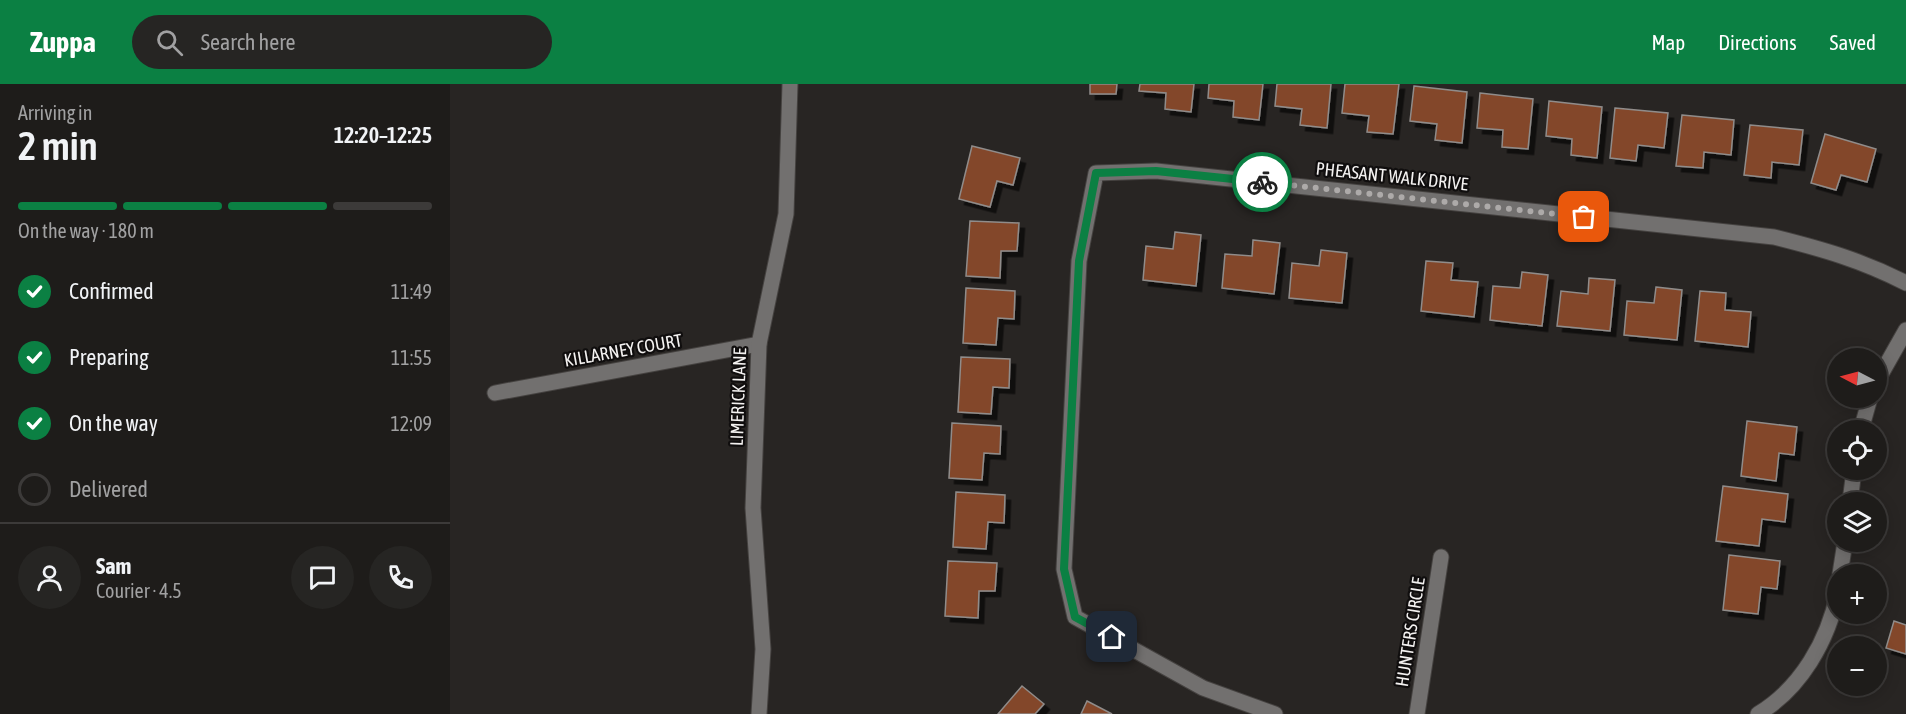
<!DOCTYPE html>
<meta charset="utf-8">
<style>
:root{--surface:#1e1c1a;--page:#262523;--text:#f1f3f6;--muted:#a1a1a2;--line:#3c3a39;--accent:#0b8043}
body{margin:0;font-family:"Asap Condensed",sans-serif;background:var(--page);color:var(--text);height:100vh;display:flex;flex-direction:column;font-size:22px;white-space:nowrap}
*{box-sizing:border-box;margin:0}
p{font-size:20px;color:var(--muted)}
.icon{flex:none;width:33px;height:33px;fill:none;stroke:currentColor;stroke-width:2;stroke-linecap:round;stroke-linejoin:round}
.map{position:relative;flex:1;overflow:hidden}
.panel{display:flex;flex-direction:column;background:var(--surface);width:450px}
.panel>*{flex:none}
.needle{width:39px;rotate:276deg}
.controls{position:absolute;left:1377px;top:264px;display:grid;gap:12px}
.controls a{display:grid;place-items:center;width:60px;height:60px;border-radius:50%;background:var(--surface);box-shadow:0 3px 15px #0003,0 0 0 2px var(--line);font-size:30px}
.pin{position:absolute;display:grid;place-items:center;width:51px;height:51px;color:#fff;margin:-26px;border-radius:12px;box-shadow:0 3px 9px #0006}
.courier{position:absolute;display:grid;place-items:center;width:60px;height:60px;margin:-30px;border:4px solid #0b8043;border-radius:50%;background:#fff;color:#222;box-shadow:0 2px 8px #0007}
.overview em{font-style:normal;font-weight:600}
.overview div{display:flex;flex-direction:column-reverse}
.overview{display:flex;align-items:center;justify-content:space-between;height:102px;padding:0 18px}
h1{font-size:39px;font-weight:600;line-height:45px}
.bar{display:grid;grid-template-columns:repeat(4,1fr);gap:9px 6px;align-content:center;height:72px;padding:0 18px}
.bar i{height:8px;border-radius:4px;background:var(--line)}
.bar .current{background:var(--accent)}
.bar p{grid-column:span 4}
.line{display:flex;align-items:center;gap:15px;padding:0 18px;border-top:2px solid var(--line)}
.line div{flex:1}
.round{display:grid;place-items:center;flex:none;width:63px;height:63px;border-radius:32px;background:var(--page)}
ol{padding:0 18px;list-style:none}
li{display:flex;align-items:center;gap:18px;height:66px}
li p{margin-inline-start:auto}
li .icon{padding:6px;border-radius:50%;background:var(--accent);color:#fff;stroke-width:4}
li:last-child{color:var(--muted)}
li i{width:33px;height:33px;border:3px solid var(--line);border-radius:50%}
header{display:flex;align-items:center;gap:36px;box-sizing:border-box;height:84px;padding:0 30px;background:var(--accent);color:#fff}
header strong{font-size:28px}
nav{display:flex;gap:33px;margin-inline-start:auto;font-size:21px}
.search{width:420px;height:54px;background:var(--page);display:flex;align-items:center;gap:15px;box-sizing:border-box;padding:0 21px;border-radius:33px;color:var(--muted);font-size:22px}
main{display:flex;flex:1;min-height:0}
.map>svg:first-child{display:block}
.building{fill:#83472a;stroke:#908c8a;stroke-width:1.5;filter:url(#shadow)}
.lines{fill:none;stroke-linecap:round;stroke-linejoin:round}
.minor-casing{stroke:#454240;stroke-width:17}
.minor{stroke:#72706f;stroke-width:15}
.done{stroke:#adaaa9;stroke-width:6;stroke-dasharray:0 10.8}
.route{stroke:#0b8043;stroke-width:8}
.labels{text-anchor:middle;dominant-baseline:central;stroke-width:4.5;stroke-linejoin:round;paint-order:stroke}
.street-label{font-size:18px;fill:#f4f2f1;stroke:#100e0e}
</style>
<header>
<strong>Zuppa</strong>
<div class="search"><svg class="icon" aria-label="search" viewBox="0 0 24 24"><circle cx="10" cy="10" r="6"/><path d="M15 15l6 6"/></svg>Search here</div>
<nav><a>Map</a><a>Directions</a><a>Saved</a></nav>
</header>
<main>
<section class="panel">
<div class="overview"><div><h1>2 min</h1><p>Arriving in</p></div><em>12:20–12:25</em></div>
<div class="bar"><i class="current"></i><i class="current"></i><i class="current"></i><i></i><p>On the way · 180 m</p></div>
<ol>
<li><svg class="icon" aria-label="check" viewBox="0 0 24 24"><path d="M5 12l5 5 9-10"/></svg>Confirmed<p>11:49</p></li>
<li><svg class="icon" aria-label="check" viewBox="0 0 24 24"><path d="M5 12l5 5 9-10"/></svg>Preparing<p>11:55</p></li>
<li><svg class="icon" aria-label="check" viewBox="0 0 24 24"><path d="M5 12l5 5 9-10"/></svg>On the way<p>12:09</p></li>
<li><i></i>Delivered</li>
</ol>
<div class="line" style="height:108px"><a class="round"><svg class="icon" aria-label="person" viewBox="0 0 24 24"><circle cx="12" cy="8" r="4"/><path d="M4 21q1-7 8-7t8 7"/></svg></a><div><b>Sam</b><p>Courier · 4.5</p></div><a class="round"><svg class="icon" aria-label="chat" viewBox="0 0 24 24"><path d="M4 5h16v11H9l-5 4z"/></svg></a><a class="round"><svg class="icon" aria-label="phone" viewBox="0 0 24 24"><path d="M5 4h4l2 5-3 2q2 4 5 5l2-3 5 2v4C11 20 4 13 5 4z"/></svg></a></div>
</section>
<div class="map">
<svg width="1456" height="630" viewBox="0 0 1456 630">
<defs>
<filter id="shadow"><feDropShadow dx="5.5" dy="5.5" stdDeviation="0" flood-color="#0009"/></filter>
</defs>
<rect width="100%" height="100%" fill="#282523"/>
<g class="building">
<polygon points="640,0 667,0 666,10 640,10"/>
<polygon points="690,0 744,0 741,28 715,25 716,9 689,7"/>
<polygon points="759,0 813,0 809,36 783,33 784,17 758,14"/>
<polygon points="827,0 881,0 877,44 850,41 852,25 825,22"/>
<polygon points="895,0 949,0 943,50 917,48 919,32 892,29"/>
<polygon points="964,2 1017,8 1012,59 985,56 987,40 960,37"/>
<polygon points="1030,9 1083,15 1078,65 1052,63 1053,46 1027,44"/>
<polygon points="1099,17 1152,23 1147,74 1121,71 1122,55 1096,52"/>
<polygon points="1165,24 1218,29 1214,64 1188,61 1186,77 1160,74"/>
<polygon points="1232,31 1284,36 1281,71 1254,68 1253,84 1226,82"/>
<polygon points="1300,41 1353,46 1349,81 1322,78 1321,94 1294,91"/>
<polygon points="1375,50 1426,65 1417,98 1391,91 1386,106 1361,99"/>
<polygon points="522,62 570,74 563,101 547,97 540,123 509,115"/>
<polygon points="520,137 569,139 567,167 551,167 550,194 516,192"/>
<polygon points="725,148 751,151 746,202 693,196 696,162 723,165"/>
<polygon points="803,156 830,159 824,210 772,204 775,170 802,172"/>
<polygon points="871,166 897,169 892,219 839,214 842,179 869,182"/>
<polygon points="976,177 1003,179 1001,196 1028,198 1024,233 971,227"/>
<polygon points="1072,188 1098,191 1092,242 1040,236 1043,202 1070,204"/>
<polygon points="1139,194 1165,196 1160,247 1107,242 1111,207 1138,210"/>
<polygon points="1206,203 1232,206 1227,256 1174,251 1177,217 1204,219"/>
<polygon points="516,204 565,207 564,235 548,234 546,261 513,259"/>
<polygon points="1250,207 1276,209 1275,226 1301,228 1298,263 1245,257"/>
<polygon points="511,273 560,275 559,304 543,303 541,330 508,328"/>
<polygon points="1297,337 1347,343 1344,371 1329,369 1326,397 1291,392"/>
<polygon points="502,339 551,342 550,370 534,369 532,396 499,394"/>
<polygon points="1273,402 1338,410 1335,438 1312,435 1309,462 1266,457"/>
<polygon points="506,408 555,411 554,439 538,438 536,465 503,463"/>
<polygon points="1279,471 1330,477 1327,505 1311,503 1308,530 1273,526"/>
<polygon points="498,477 547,479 545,507 529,507 528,534 495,532"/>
<polygon points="1444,537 1456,541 1456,570 1436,564"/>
<polygon points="572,602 594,620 585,630 548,630"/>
<polygon points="637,617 662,630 631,630"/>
</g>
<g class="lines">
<g class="minor-casing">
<g id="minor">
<polyline points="1426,299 1456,246"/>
<polyline points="45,309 309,260"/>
<polyline points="1411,346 1420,314"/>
<polyline points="1400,418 1404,386"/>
<polyline points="1390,490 1395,458"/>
<polyline points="309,630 313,565 303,424 309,260 336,130 340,0"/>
<path d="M825,630L753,604L625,533L614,485L629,177L646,89L706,87L1324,153C1372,165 1411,176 1456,199"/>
<polyline points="967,630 991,473"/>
<path d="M1308,630C1351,604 1378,557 1388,508"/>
</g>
</g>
<use href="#minor" class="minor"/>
</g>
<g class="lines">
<polyline class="done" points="812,98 1134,133"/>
<polyline class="route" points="662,553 625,533 614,485 629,177 646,89 706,87 812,98"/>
</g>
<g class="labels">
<g class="street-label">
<text transform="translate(942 92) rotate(6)">PHEASANT WALK DRIVE</text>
<text transform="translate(173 266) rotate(-10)">KILLARNEY COURT</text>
<text transform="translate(288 313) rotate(-88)">LIMERICK LANE</text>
<text transform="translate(960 548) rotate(-81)">HUNTERS CIRCLE</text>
</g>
</g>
</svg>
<div class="controls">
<a><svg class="needle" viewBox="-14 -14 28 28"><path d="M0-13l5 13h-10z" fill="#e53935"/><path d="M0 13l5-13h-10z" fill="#a1a1a2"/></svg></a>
<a><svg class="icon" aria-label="locate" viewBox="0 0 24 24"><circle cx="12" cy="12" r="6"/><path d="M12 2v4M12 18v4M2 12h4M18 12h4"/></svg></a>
<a><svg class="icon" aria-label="layers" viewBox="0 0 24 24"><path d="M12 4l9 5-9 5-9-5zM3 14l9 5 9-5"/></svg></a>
<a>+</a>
<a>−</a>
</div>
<div class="pin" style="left:1134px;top:133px;background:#ea580c"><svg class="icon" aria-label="bag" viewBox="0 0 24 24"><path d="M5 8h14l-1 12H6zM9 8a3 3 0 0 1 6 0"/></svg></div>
<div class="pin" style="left:662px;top:553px;background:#1f2937"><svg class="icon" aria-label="home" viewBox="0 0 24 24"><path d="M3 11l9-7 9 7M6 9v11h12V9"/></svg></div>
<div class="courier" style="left:812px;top:98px"><svg class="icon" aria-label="bike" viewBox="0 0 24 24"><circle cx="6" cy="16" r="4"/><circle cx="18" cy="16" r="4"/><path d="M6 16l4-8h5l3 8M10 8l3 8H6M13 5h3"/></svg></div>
</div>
</main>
